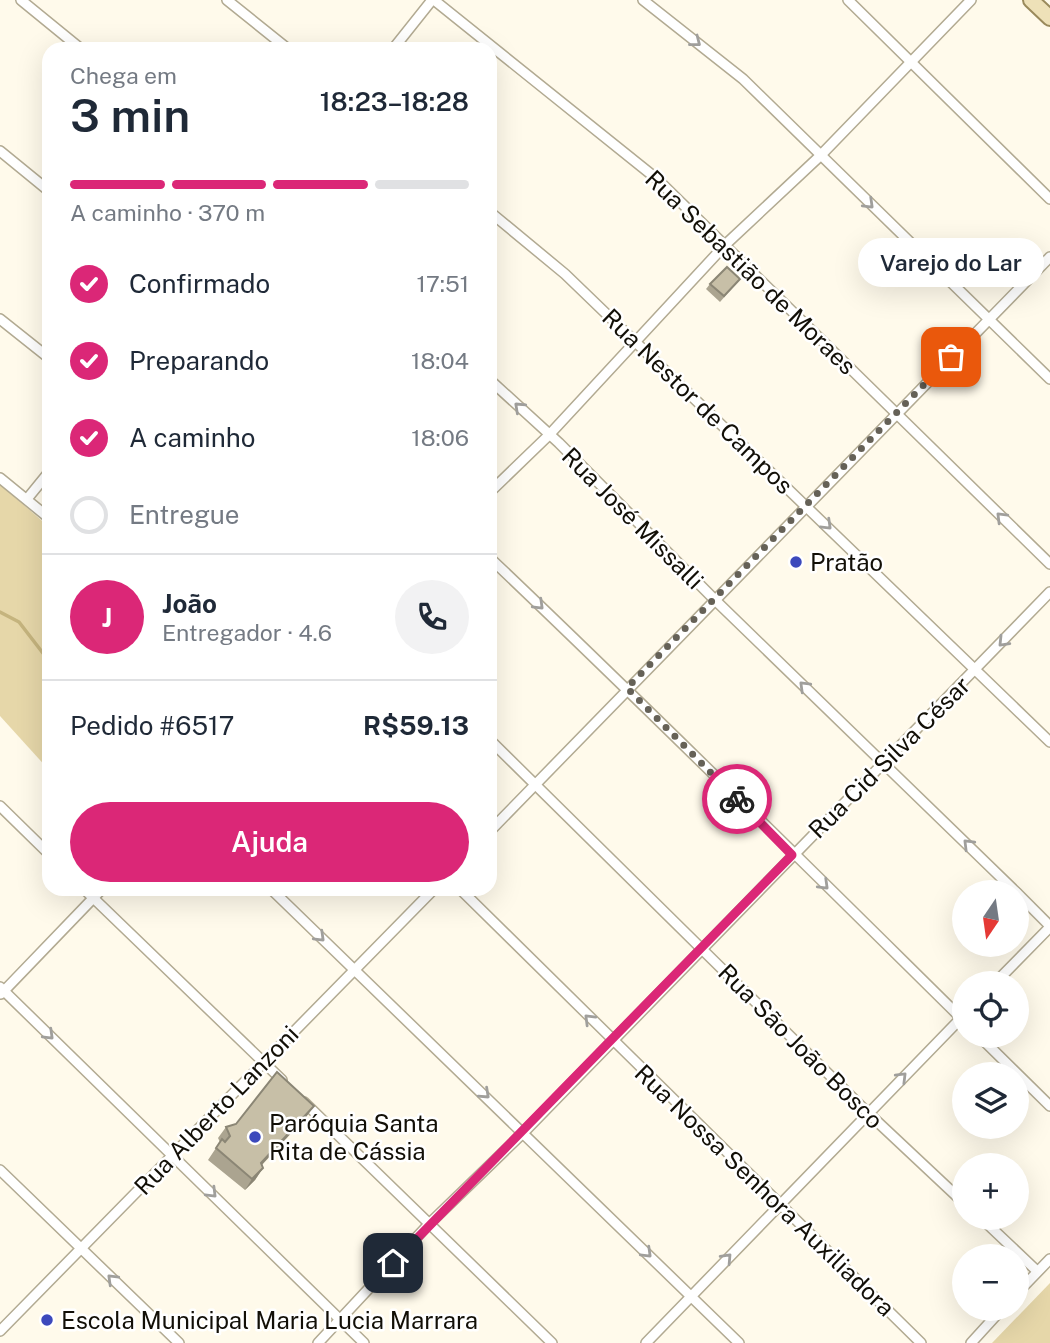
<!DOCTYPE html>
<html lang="pt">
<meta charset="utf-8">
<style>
:root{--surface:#fff;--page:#f2f2f3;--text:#1f2937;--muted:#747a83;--line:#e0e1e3;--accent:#db2777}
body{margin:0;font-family:"Public Sans",sans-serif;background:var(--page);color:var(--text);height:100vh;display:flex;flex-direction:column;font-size:26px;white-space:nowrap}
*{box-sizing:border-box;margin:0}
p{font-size:23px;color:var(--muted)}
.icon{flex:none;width:38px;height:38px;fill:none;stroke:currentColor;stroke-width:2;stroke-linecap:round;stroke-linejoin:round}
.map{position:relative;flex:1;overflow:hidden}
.drawer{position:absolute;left:42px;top:42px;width:455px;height:854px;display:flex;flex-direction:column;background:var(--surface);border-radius:21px;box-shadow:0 7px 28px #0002}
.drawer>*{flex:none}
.needle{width:46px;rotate:193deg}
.buttons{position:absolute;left:952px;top:880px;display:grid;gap:14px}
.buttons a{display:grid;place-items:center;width:77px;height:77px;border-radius:50%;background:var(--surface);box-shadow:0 7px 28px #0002;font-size:35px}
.pin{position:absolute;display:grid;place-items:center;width:60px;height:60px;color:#fff;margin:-30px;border-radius:14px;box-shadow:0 4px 10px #0006}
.courier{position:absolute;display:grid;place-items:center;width:70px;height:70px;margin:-35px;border:5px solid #db2777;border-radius:50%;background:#fff;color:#222;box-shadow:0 2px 9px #0007}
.bubble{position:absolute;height:49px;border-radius:24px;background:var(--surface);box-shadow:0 7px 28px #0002;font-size:23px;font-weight:600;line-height:49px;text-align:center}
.summary em{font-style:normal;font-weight:600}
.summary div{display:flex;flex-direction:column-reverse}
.summary{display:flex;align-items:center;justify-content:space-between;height:119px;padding:0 28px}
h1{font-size:46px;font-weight:600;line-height:52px}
.bar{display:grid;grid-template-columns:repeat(4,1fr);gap:10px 7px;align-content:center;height:84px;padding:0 28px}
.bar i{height:9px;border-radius:5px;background:var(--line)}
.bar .selected{background:var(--accent)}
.bar p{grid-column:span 4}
.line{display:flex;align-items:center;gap:18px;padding:0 28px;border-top:2px solid var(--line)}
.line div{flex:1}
.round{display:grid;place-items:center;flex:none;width:74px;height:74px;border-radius:37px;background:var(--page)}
ol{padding:0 28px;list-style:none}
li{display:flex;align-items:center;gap:21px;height:77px}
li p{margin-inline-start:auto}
li .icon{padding:7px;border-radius:50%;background:var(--accent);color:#fff;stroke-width:4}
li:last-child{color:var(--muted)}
li i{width:38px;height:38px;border:4px solid var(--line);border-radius:50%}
.button{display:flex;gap:14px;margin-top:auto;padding:14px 28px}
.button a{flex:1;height:80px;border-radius:42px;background:var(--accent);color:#fff;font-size:28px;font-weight:600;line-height:80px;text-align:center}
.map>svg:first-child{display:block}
.green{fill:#e6d7a9}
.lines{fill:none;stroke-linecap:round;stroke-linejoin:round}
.stream{stroke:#c5b47e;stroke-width:3.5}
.minor-casing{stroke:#b2aa92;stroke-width:12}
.primary-casing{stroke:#9a8a5c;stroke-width:18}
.minor{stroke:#fff;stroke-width:9}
.primary{stroke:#eee1b8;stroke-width:14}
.wall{fill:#aba490}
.shaded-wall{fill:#8b8675}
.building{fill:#c7bfa7;stroke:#8b8675;stroke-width:2}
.oneway{stroke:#a09f9c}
.done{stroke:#656157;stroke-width:7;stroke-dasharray:0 12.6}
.route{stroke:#db2777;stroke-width:9}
.poi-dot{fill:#3c49bc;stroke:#fff;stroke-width:2.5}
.labels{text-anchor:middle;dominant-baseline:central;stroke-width:5;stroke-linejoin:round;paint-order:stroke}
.street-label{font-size:24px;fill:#120f07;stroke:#fff}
.poi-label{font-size:24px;fill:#120f07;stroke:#fff;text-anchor:start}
</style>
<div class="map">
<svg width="1050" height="1343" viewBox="0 0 1050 1343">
<rect width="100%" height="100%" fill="#fffaeb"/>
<g class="green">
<polygon points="0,484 49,527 49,770 0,716"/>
<polygon points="1050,1283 1050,1343 992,1343"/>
</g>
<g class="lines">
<polyline class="stream" points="0,612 19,622 49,661"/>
<g class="minor-casing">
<g id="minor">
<polyline points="21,0 81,49"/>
<polyline points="227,0 288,49"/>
<polyline points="434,0 657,179 1050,564"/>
<polyline points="643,0 743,79 1050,379"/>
<polyline points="848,0 1050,199"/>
<polyline points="393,49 432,0"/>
<polyline points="0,151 49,191"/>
<polyline points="490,212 565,274 1050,742"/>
<polyline points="0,319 49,358"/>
<polyline points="490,380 559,443 714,599 1016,892"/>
<polyline points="0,478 49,518"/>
<polyline points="490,492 549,435 725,245 820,156 971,0"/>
<polyline points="27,499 49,472"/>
<path d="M490,558C650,710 807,866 964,1021"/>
<polyline points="490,740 867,1112 964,1203"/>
<polyline points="0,806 49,854"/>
<polyline points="490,831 1050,257"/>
<polyline points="84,889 282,1080"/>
<polyline points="271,889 739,1343"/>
<polyline points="460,889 921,1343"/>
<polyline points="1017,893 1050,926"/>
<polyline points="994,984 1050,927"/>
<polyline points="0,987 364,1343"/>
<polyline points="1,994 102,889"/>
<polyline points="979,1036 1050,1106"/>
<polyline points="304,1102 552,1343"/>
<polyline points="0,1170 179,1343"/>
<polyline points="981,1218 1037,1271"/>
<polyline points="1017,1293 1050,1259"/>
<polyline points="0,1331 434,889"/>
<polyline points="318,1343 429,1224 524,1132 1050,592"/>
<polyline points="646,1343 964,1015"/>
<polyline points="971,1343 1002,1309"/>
</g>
</g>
<g class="primary-casing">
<polyline id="primary" points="1031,0 1050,18"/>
</g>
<use href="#minor" class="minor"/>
<use href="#primary" class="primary"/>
</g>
<g class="wall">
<polygon points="740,279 720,302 706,289 710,284"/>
<polygon points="314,1106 306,1117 262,1165 263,1168 255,1180 245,1190 208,1160 220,1142 218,1138 226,1127"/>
</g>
<g class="shaded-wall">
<polygon points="314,1106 306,1117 253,1174 261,1163"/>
<polygon points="263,1168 255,1180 245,1190 252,1179"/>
</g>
<g class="building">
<polygon points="727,267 740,279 724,296 710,284"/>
<polygon points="277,1072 314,1106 261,1163 263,1168 252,1179 216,1148 222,1139 225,1142 230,1136 226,1127 236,1124"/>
</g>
<defs><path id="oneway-chevron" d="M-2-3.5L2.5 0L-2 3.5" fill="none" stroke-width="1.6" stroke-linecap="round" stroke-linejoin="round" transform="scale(1.75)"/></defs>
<g class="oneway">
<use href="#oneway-chevron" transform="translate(696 42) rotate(38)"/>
<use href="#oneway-chevron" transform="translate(869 204) rotate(44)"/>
<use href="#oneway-chevron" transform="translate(519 407) rotate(-137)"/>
<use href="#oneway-chevron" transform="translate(1001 517) rotate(-135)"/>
<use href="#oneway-chevron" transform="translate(827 525) rotate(44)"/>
<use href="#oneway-chevron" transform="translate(539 605) rotate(44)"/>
<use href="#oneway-chevron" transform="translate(1003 642) rotate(134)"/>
<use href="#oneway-chevron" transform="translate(804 686) rotate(-136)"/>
<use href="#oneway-chevron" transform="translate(968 844) rotate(-135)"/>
<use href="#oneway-chevron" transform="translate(824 885) rotate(44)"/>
<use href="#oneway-chevron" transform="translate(320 937) rotate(44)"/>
<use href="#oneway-chevron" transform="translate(589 1019) rotate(-135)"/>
<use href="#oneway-chevron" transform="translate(49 1035) rotate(44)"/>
<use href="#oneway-chevron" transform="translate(902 1077) rotate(-45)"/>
<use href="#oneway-chevron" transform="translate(485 1094) rotate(43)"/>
<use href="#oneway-chevron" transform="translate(212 1193) rotate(45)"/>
<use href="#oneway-chevron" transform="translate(647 1253) rotate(44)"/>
<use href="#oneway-chevron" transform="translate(727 1258) rotate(-47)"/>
<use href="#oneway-chevron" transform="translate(112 1279) rotate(-136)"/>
</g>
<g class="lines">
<polyline class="done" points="737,799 627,688 951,357"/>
<polyline class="route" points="393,1263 792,855 737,799"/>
</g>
<g class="poi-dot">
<circle cx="796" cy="562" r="7"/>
<circle cx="255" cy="1137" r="7"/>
<circle cx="47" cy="1320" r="7"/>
</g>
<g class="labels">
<g class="street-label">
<text transform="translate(751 272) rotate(44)">Rua Sebastião de Moraes</text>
<text transform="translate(698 401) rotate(44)">Rua Nestor de Campos</text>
<text transform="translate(633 518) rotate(45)">Rua José Missalli</text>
<text transform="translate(889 757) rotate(-45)">Rua Cid Silva César</text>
<text transform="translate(801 1046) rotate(45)">Rua São João Bosco</text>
<text transform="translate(216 1110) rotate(-46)">Rua Alberto Lanzoni</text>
<text transform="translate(765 1190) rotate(44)">Rua Nossa Senhora Auxiliadora</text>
</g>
<g class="poi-label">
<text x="810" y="562">Pratão</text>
<text x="269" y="1123">Paróquia Santa<tspan x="269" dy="28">Rita de Cássia</tspan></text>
<text x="61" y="1320">Escola Municipal Maria Lucia Marrara</text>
</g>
</g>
</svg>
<div class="buttons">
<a><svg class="needle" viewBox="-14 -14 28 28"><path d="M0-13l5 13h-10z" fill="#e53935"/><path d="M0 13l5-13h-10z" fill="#747a83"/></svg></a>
<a><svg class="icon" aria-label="locate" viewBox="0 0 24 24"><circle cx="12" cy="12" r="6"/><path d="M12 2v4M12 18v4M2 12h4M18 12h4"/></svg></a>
<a><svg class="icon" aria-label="layers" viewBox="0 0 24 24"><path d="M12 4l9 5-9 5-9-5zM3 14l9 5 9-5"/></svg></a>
<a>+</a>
<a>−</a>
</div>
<div class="pin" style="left:951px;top:357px;background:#ea580c"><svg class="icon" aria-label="bag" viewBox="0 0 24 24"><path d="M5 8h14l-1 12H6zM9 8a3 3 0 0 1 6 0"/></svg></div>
<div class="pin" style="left:393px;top:1263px;background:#1f2937"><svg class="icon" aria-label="home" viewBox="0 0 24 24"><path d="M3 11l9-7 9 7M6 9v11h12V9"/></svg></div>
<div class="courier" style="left:737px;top:799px"><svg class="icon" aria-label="bike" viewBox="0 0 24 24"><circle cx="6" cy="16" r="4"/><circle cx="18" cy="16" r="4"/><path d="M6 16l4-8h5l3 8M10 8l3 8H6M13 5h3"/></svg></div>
<div class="bubble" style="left:858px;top:238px;width:186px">Varejo do Lar</div>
<section class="drawer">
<div class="summary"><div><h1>3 min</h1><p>Chega em</p></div><em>18:23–18:28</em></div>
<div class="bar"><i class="selected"></i><i class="selected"></i><i class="selected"></i><i></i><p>A caminho · 370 m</p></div>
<ol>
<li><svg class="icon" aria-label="check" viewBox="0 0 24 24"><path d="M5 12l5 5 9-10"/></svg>Confirmado<p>17:51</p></li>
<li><svg class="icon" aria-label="check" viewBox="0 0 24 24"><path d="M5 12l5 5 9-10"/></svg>Preparando<p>18:04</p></li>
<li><svg class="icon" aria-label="check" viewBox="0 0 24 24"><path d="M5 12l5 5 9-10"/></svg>A caminho<p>18:06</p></li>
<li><i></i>Entregue</li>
</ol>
<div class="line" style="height:126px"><b class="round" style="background:var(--accent);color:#fff">J</b><div><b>João</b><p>Entregador · 4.6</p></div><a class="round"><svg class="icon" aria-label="phone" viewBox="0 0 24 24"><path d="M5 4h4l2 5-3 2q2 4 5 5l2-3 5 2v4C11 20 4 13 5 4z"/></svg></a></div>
<div class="line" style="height:91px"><div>Pedido #6517</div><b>R$59.13</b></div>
<div class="button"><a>Ajuda</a></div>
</section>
</div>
